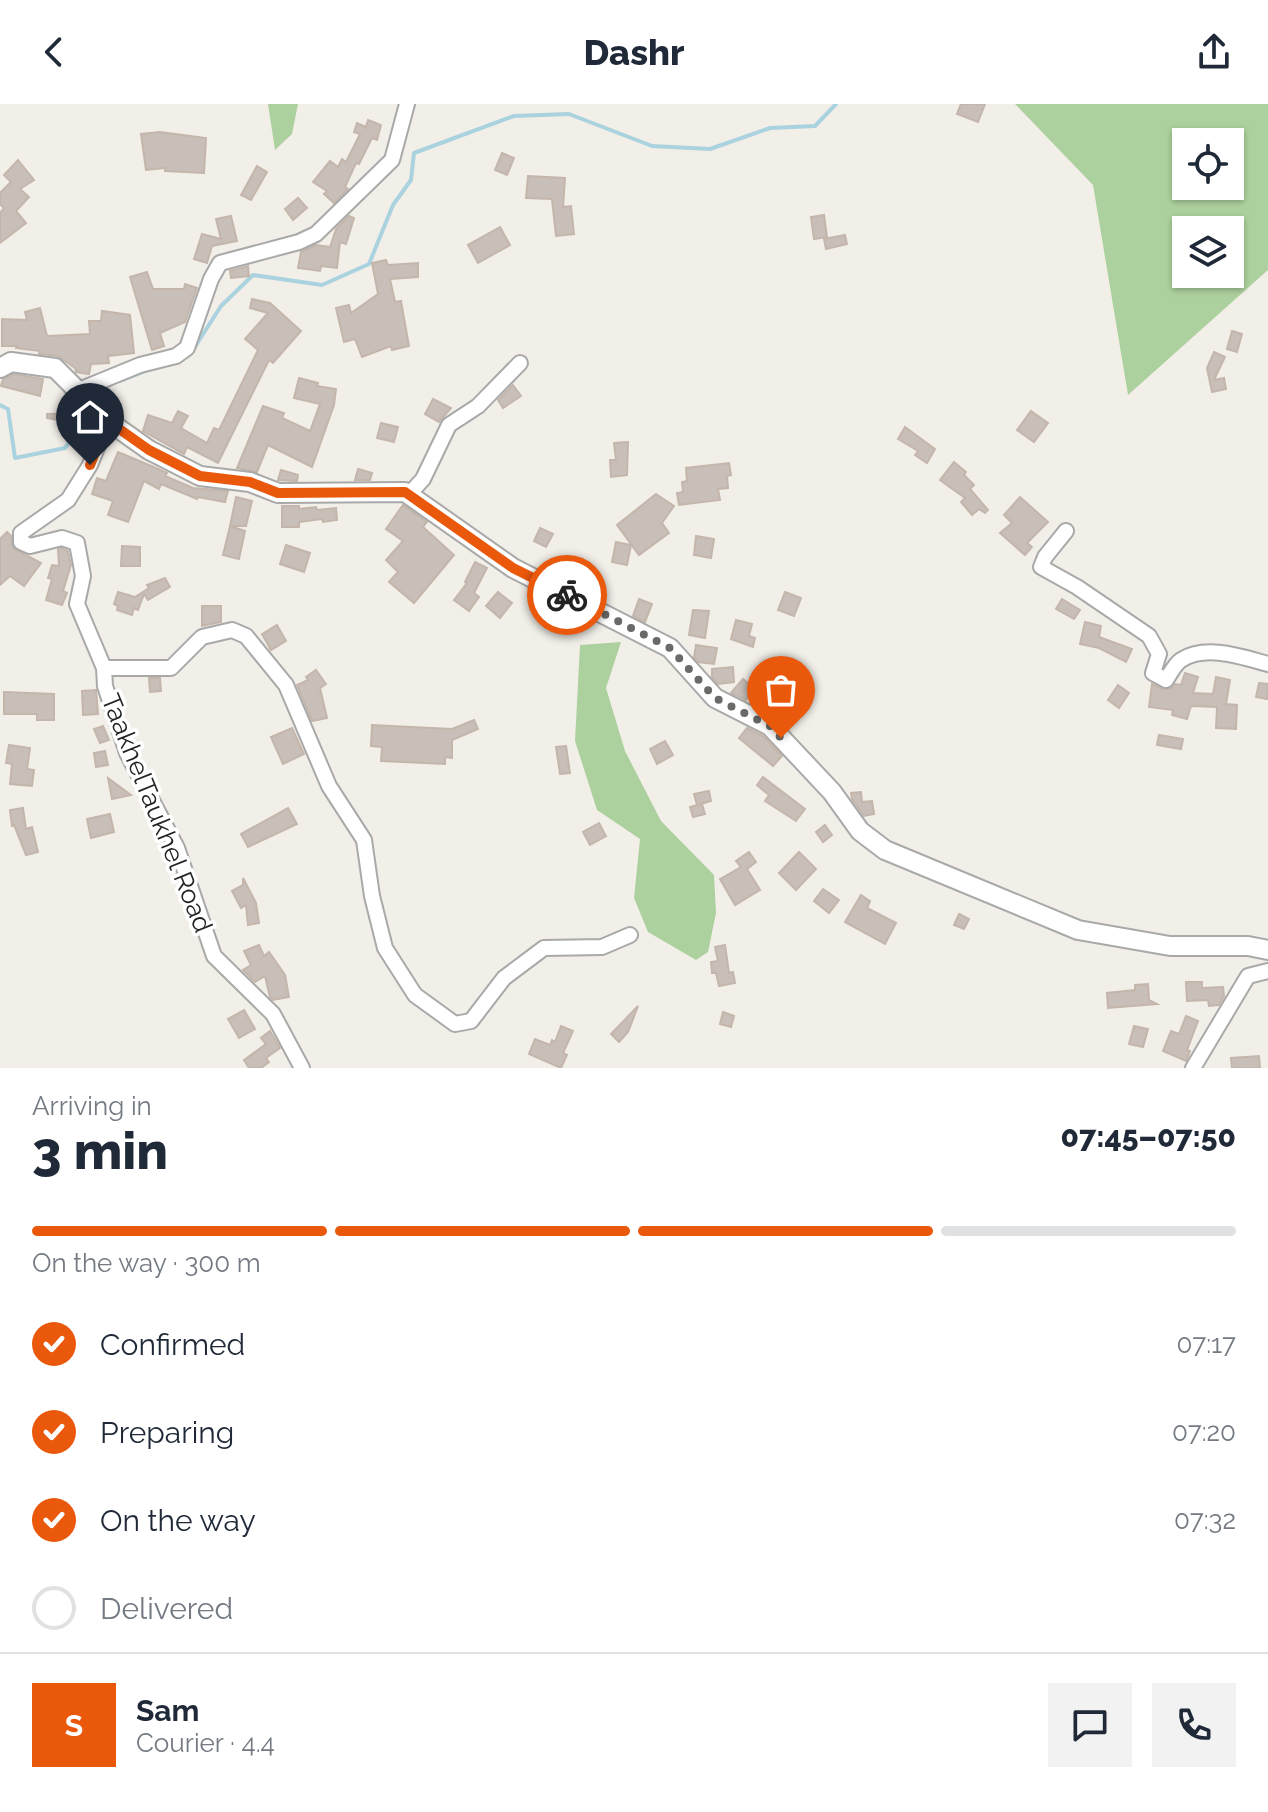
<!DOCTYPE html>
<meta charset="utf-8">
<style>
:root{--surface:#fff;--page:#f2f2f3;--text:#1f2937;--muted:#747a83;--line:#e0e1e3;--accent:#ea580c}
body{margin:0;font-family:Raleway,sans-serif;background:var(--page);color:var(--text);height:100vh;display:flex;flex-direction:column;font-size:30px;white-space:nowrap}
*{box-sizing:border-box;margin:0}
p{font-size:26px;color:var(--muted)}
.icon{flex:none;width:44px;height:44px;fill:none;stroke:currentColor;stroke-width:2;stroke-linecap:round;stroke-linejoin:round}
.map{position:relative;height:964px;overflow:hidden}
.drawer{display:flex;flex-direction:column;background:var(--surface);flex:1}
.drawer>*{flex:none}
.controls{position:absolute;left:1172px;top:24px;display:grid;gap:16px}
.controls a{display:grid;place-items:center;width:72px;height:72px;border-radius:0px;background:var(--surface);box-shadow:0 2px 6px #0004;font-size:40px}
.pin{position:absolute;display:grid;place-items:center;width:68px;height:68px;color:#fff;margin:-82px -34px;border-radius:50% 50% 50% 0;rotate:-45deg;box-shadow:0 0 8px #0007}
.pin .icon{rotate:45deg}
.courier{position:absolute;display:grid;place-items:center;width:80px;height:80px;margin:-40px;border:6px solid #ea580c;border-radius:50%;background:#fff;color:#222;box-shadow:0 2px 10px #0007}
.headline em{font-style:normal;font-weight:800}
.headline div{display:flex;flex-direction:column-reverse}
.headline{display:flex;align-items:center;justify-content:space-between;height:136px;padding:0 32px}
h1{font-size:52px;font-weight:800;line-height:60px}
.bar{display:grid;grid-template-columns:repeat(4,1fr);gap:12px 8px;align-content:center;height:96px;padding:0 32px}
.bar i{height:10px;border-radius:6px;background:var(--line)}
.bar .active{background:var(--accent)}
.bar p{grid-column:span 4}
.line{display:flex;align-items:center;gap:20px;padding:0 32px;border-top:2px solid var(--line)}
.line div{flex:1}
.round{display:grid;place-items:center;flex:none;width:84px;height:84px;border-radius:0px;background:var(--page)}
ol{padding:0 32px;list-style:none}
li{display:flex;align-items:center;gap:24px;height:88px}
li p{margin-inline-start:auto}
li .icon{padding:8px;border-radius:50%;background:var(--accent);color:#fff;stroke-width:4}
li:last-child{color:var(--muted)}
li i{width:44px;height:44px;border:4px solid var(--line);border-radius:50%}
header{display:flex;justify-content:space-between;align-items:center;height:104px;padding:0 32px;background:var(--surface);font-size:36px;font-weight:800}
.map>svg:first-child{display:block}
.forest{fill:#add19e;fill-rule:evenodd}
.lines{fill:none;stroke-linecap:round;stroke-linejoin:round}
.stream{stroke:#aad3df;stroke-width:4}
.building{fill:#c7bfb8;stroke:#c4b6ab;stroke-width:2}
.minor-casing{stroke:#a9a9a9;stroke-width:18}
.tertiary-casing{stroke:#a9a9a9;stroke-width:22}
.minor{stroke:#fff;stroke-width:14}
.tertiary{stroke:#fff;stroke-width:18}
.done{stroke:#6b6a68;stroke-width:8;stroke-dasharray:0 14.4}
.route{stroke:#ea580c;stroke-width:10}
.labels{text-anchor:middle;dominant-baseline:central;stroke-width:7;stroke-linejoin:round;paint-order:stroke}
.street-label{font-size:26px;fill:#222;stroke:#fff}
</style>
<header><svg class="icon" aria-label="back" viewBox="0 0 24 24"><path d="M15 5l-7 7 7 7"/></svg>Dashr<svg class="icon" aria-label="share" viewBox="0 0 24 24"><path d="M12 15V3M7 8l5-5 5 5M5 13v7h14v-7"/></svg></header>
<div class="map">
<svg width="1268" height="964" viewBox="0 0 1268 964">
<rect width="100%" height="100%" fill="#f2efe9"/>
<g class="forest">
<polygon points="268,0 298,0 292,30 275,46"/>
<path d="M1015,0H1268V166L1128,291L1093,81ZM1230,38V82H1186V38ZM1230,126V170H1186V126Z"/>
<polygon points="621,538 606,584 625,647 661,717 714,771 716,809 708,848 696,856 648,828 634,794 640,735 597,706 575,637 580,541"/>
</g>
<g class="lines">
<g class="stream">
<polyline points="191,249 221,202 253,171 322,181 369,160 393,101 411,76 414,49 514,12 569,10 652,42 710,45 770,24 815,22 836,0"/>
<polyline points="120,277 153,264"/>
<polyline points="95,299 104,282"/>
<polyline points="0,301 8,305 15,354 65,344 92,307"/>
</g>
</g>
<g class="building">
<polygon points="961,0 985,0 978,18 957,10"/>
<polygon points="368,16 381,21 377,36 372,34 359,60 356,59 345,83 348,85 334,99 324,90 327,87 313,78 330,57 338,63 342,55 346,58 360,30 354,28 357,19 366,23"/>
<polygon points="160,28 206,34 204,69 165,67 165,64 146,66 141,30"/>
<polygon points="502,49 514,54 507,71 495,66"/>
<polygon points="18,56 34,76 20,85 29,93 16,107 26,119 0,139 0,109 4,104 0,100 0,89 11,78 4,71"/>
<polygon points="257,62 267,68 251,96 241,91"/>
<polygon points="528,72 565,74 563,103 571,102 574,130 556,132 552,95 526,94"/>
<polygon points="298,94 307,104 293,116 285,105"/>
<polygon points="824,111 827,133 814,135 811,113"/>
<polygon points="231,112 237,137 212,142 207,159 194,155 202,130 221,135 216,115"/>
<polygon points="349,112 354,114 346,140 340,138 337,164 321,162 320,167 298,164 301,148 316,141 330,143 336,125"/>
<polygon points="500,123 510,141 478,159 468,141"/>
<polygon points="845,131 847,140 826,145 824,135"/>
<polygon points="386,156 388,161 418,159 418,173 390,175 395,198 401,197 409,242 392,246 391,242 362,253 355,235 344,238 336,204 349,201 351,209 378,190 372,159"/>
<polygon points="248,162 249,172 231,174 230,167"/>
<polygon points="147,168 153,185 184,185 185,180 197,184 185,218 160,229 164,242 152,246 130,173"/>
<polygon points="252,195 270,199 301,227 273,259 269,256 218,359 187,343 184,350 143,327 148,311 172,319 178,307 188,312 181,324 207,339 214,324 219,326 258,246 245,235 268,209 250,204"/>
<polygon points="40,204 47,232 90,230 89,217 101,217 102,207 130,211 134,249 108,252 109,259 91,260 89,270 76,268 75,264 58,252 39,250 40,247 16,244 17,242 2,242 2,215 27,216 25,208"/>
<polygon points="1232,227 1242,230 1237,248 1227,245"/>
<polygon points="1214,248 1225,253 1214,276 1224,274 1226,285 1212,288 1207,264"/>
<polygon points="13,270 43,275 40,292 1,282 3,275"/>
<polygon points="299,274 318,279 317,282 336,285 334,301 312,363 268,341 257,368 237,364 263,302 284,309 282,314 310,327 320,300 294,294"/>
<polygon points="513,281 521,292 503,304 498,296"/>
<polygon points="433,295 451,304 439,318 425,310"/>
<polygon points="1031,307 1048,319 1034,338 1017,326"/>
<polygon points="47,310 83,309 84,310 82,321 47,314"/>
<polygon points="381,319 398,323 394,338 377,334"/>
<polygon points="905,323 935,345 927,359 915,351 918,347 898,335"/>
<polygon points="628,338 627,371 611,373 610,356 616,356 614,339"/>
<polygon points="118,348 156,364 167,369 165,372 193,384 228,387 225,398 198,393 197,395 161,380 159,385 144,377 128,418 108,411 113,397 92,390 97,374 106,377"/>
<polygon points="954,358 966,368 964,371 974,381 970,385 988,406 985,409 979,405 972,411 961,398 965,394 940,376"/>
<polygon points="729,359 731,371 727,372 728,384 718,385 720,396 679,401 677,389 683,388 682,378 687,377 686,364"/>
<polygon points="358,365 372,369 370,376 355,376"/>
<polygon points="281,366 298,371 297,377 278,376"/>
<polygon points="656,390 674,402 662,419 669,429 639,451 617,421"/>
<polygon points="236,393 252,397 246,422 230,422"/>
<polygon points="1020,393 1048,418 1027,439 1032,443 1025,451 1000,429 1012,419 1004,411"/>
<polygon points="403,401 427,418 423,423 454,451 414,499 389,478 398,468 386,456 403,437 386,425"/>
<polygon points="282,402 299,402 299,405 316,403 317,406 336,404 337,416 323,418 322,415 299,418 299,423 282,423"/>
<polygon points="230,422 245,427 239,455 223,451"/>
<polygon points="540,424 553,430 546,443 534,437"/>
<polygon points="7,428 11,432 13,444 41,459 24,482 10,472 0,481 0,435"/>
<polygon points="696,432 714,435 711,454 694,451"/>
<polygon points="616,438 631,441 627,461 612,458"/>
<polygon points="286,441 310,449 304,468 280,460"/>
<polygon points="122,442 140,443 140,462 121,462"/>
<polygon points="62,444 68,447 71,461 63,487 67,489 62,501 46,496 52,475 48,474 52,461 59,462 58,445"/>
<polygon points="555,454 575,459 571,475 551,470"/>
<polygon points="475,458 487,464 474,489 479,493 469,507 454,496 467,479 465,478"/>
<polygon points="165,474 170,483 148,496 144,490 138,506 134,504 132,511 117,506 118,502 114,500 118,488 135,493 149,484 147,481"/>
<polygon points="498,488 512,499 500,514 486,502"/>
<polygon points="785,488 801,494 794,512 778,506"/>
<polygon points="639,495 652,500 645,518 633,512"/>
<polygon points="1062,495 1080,506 1074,515 1056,505"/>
<polygon points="202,502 221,502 221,518 202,522"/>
<polygon points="693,506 709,507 705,534 689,531"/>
<polygon points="736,516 752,520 749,532 755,534 753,543 731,535"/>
<polygon points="1085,518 1101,522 1099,533 1132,545 1126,558 1099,544 1080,540"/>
<polygon points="277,521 286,537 271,546 262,530"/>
<polygon points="696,541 717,544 714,560 698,558 694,553"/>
<polygon points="733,563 734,578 718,580 712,573 712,565"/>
<polygon points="316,566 326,580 320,584 327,614 312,617 297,581 308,576 306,573"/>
<polygon points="1185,569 1198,573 1193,589 1213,590 1216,573 1230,576 1226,600 1237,601 1236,625 1216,624 1217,603 1191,602 1187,615 1172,611 1173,606 1149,603 1152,580 1162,585 1170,585 1175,580 1181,581"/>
<polygon points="149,574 160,574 161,587 150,588"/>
<polygon points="743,575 755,585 746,596 731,589"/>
<polygon points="1259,579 1268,580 1267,595 1256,593"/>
<polygon points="1118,581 1129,589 1119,604 1108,596"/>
<polygon points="96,586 98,610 83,611 82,587"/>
<polygon points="4,588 54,590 54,616 37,616 37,610 4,610"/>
<polygon points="474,616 478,625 452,636 452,654 445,653 445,660 381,657 382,643 371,642 372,621 452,625"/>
<polygon points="103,622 109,636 100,639 94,625"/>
<polygon points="292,624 304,650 283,660 271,633"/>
<polygon points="747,624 763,632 782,652 773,662 739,634"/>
<polygon points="1159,631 1183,635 1181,645 1157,641"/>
<polygon points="665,637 673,651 657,660 650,645"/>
<polygon points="9,641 30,644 27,665 34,666 32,682 10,680 12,660 6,659"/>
<polygon points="566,642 570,669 560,670 556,643"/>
<polygon points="105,647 108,661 96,663 94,649"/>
<polygon points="763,673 805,705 796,717 765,697 769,691 757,681"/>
<polygon points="108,674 131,691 112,695"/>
<polygon points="709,687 711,697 697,701 694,690"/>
<polygon points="861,688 862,698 872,697 874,710 864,712 852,695 851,689"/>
<polygon points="702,700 705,710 693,713 690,703"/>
<polygon points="23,704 26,725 32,723 38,748 26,751 14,721 12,722 10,706"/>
<polygon points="288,704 297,720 248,743 241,730"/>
<polygon points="110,710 114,728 91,734 87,715"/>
<polygon points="599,719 606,732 590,741 583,728"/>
<polygon points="825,721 832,731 823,738 816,728"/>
<polygon points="749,748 756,758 747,765 760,786 735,801 720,775 741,763 736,757"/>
<polygon points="799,748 816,765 796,786 779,769"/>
<polygon points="243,774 256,799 259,819 248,821 246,801 241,804 232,787 243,781"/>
<polygon points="823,785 839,796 829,809 814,797"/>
<polygon points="861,791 870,797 867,804 896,819 885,840 845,818"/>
<polygon points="959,810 969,815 964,825 954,821"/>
<polygon points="259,841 264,852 269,848 285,871 289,893 273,896 270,893 265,872 255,878 243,866 251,861 244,847"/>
<polygon points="725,841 729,869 733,868 735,879 719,882 716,869 712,869 711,858 718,857 715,843"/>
<polygon points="1186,878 1202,878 1202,884 1223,883 1224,892 1219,901 1209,902 1208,896 1187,897"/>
<polygon points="1148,880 1149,896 1157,900 1108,904 1107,889 1135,886 1135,881"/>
<polygon points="638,902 628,928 619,938 611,930"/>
<polygon points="244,906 255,925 239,934 228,915"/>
<polygon points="723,908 734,912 731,923 720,920"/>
<polygon points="1186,912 1198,917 1187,946 1190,947 1186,957 1163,947 1171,927 1179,930"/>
<polygon points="561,922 573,927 563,949 567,951 561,964 529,950 535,935 550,941 552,936 555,938"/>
<polygon points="1134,922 1148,925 1143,943 1129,940"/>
<polygon points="270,927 280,944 266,954 269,958 261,964 249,964 244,956 266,940 261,934"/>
<polygon points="1259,952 1260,964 1232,964 1231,954"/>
</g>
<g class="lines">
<g class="minor-casing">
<g id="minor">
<polyline points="79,286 140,261 176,252 187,244 211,175 220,159 299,138 316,130 392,56 407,0"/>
<polyline points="108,317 90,361 68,396 21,429 21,438 30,442 62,434 77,439 83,472 77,500 104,564 105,582 127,649 177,744 214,852 273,910 302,964"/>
<polyline points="405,388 413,386 423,375 449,321 478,302 520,259"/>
<path d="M1066,427L1045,453L1041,463L1077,483L1149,532L1159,550L1153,569L1166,576C1170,570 1175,560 1181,556C1206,540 1242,553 1268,560"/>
<polyline points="104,564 171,564 202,533 232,526 246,532 286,581 329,682 364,736 372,792 385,844 415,891 455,920 471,917 504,874 544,844 602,843 630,831"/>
<polyline points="1193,964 1248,872 1268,867"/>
</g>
</g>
<g class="tertiary-casing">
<polyline id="tertiary" points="0,264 11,258 55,264 108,317 149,346 200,372 250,378 278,389 405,388 513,464 670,544 715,594 770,622 832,688 860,727 885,746 1078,826 1170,842 1248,842 1268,846"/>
</g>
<use href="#minor" class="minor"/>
<use href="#tertiary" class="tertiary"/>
</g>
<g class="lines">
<polyline class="done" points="567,491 670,544 715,594 770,622 781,634"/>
<polyline class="route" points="90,361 108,317 149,346 200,372 250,378 278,389 405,388 513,464 567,491"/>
</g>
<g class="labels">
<g class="street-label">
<text transform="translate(157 709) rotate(68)">TaakhelTaukhel Road</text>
</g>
</g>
</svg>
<div class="controls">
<a><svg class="icon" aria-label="locate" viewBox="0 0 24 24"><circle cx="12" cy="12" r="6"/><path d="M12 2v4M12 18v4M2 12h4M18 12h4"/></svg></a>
<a><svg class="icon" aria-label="layers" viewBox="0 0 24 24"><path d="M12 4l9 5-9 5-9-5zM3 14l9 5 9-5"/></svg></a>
</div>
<div class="pin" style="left:781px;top:634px;background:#ea580c"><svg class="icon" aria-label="bag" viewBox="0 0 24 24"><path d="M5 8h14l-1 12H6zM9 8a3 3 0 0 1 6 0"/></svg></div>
<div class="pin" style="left:90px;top:361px;background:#1f2937"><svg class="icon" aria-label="home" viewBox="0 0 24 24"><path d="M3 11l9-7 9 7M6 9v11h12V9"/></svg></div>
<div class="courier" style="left:567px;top:491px"><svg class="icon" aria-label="bike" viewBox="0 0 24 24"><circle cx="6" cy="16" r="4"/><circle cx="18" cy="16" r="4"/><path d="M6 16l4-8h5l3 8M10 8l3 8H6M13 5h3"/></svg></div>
</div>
<section class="drawer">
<div class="headline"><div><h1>3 min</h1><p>Arriving in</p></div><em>07:45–07:50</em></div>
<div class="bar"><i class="active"></i><i class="active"></i><i class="active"></i><i></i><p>On the way · 300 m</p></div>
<ol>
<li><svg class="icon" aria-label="check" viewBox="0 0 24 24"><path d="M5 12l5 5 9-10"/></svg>Confirmed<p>07:17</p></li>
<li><svg class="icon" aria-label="check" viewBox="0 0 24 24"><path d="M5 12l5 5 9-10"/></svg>Preparing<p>07:20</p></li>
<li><svg class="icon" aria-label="check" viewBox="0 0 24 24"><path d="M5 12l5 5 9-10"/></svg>On the way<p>07:32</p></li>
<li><i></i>Delivered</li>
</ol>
<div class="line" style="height:144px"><b class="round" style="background:var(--accent);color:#fff">S</b><div><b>Sam</b><p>Courier · 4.4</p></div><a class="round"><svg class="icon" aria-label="chat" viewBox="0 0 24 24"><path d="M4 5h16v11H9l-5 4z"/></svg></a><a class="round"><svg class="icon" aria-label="phone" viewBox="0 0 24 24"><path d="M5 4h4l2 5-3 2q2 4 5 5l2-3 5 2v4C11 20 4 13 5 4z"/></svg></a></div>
</section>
